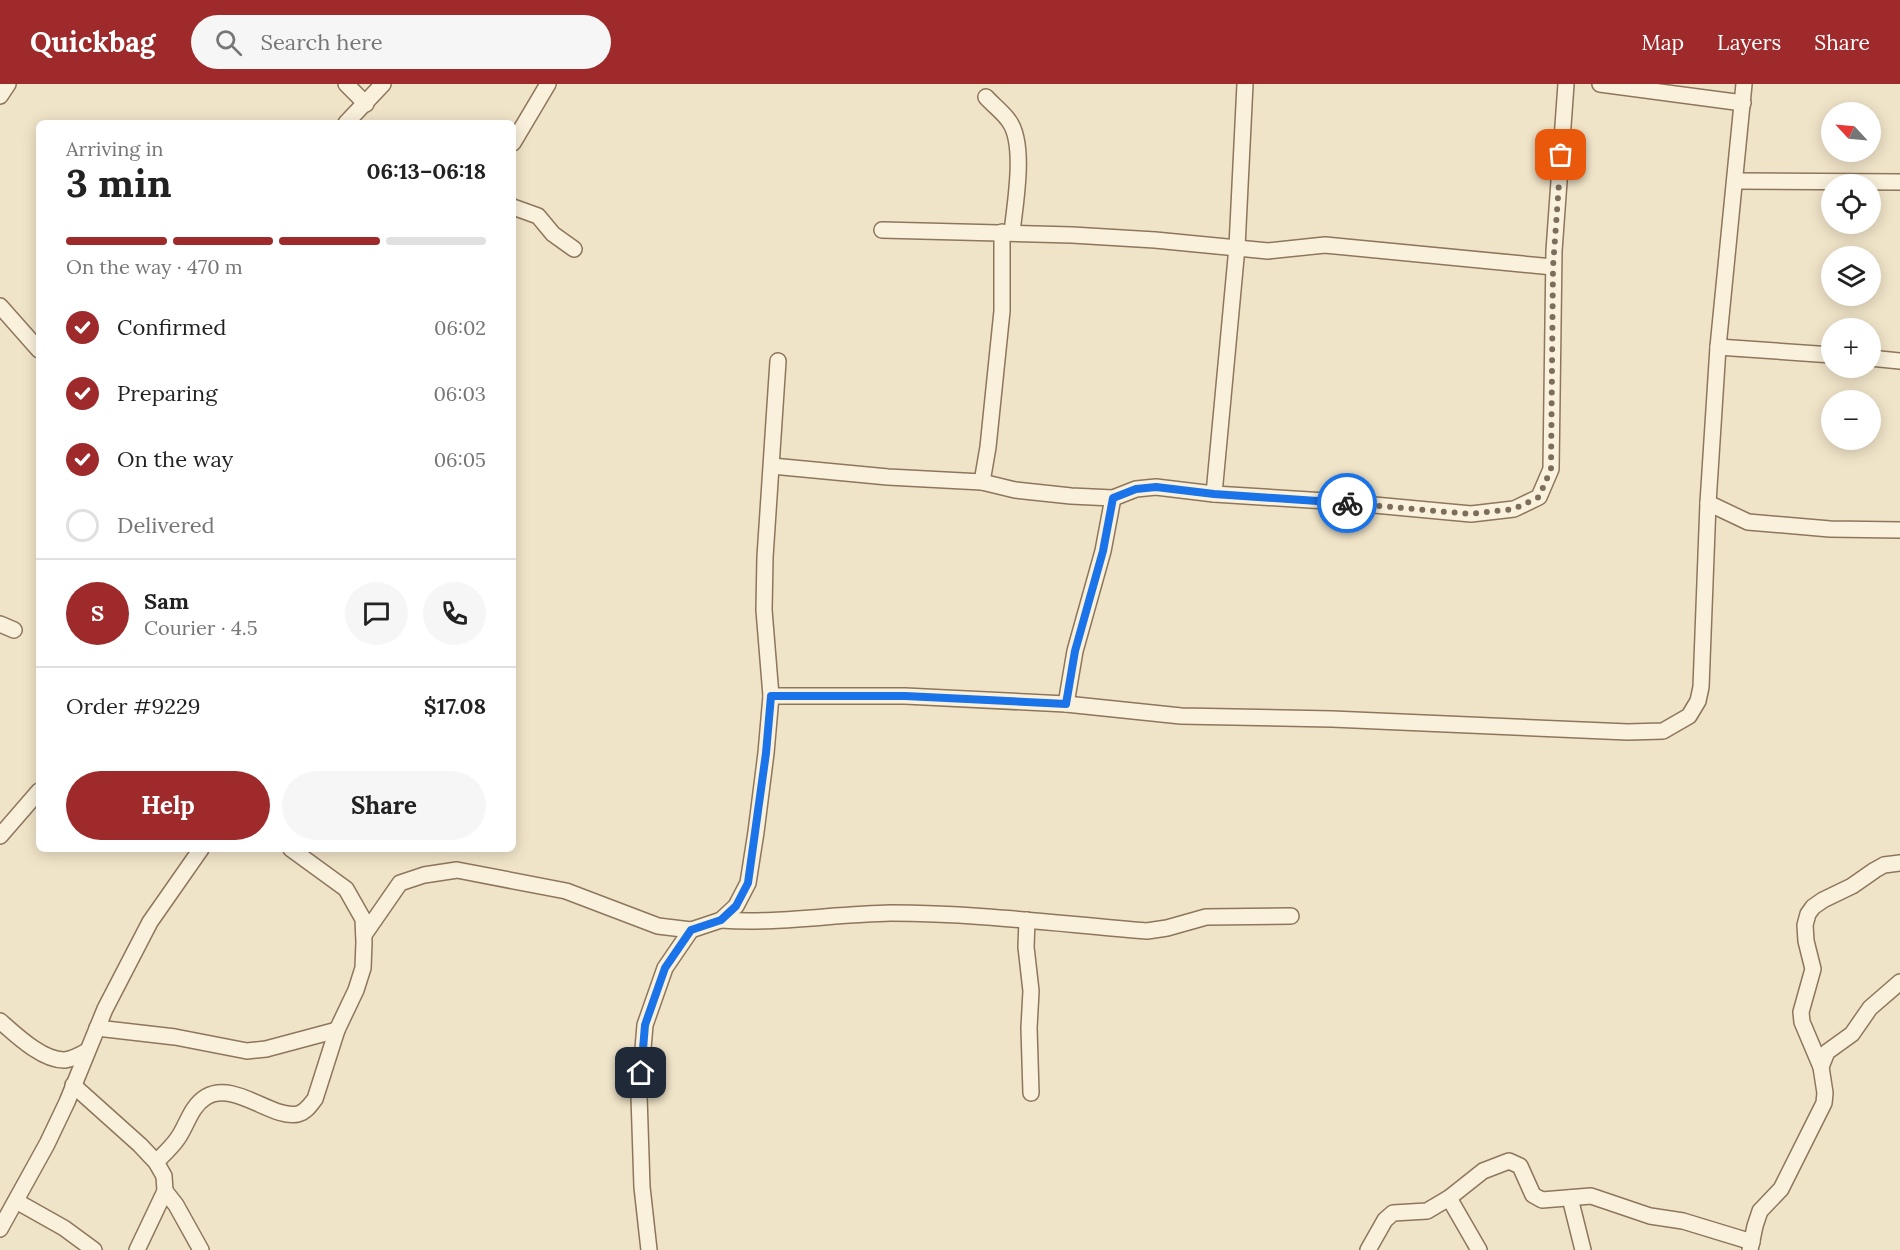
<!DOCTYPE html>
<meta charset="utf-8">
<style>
:root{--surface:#fff;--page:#f6f6f6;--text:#222;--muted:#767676;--line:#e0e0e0;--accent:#9e2a2b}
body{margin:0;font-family:Lora,serif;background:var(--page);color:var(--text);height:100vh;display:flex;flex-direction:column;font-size:22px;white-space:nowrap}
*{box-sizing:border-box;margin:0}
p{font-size:20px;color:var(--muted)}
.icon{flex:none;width:33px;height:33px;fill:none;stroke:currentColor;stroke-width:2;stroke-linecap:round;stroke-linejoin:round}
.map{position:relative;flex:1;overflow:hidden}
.side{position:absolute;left:36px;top:36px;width:480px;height:732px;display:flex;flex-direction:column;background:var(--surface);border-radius:9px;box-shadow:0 3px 15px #0003}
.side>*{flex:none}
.needle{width:39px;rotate:296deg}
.buttons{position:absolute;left:1821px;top:18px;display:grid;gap:12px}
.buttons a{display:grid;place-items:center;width:60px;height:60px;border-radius:50%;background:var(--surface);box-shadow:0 3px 15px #0003;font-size:30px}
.pin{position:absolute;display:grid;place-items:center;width:51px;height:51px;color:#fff;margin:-26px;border-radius:12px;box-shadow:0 3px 9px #0006}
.courier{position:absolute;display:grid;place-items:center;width:60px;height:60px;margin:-30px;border:4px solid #1a73e8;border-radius:50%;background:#fff;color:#222;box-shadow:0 2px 8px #0007}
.head em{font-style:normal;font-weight:700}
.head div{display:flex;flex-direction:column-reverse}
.head{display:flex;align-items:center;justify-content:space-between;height:102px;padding:0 30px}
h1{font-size:39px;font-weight:700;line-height:45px}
.bar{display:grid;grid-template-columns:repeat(4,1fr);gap:9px 6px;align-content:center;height:72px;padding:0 30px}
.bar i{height:8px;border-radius:4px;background:var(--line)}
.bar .selected{background:var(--accent)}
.bar p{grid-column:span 4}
.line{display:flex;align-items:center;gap:15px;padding:0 30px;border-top:2px solid var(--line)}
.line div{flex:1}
.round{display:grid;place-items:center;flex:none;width:63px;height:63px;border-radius:32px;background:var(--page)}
ol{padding:0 30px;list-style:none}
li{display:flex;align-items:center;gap:18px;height:66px}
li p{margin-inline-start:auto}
li .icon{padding:6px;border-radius:50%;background:var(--accent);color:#fff;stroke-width:4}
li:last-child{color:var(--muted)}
li i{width:33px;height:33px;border:3px solid var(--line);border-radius:50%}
.primary-button{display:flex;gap:12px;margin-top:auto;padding:12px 30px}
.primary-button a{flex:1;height:69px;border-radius:36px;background:var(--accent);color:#fff;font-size:24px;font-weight:700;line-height:69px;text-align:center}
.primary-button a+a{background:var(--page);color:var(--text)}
header{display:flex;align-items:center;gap:36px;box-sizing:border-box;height:84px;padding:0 30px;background:var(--accent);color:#fff}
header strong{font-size:28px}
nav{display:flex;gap:33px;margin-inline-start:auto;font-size:21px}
.search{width:420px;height:54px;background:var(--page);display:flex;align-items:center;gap:15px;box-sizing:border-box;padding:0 21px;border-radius:33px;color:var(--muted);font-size:22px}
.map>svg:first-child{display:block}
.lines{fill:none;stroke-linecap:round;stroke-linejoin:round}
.minor-casing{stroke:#8d765c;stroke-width:18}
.minor{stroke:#faf1dc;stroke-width:15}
.done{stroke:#7c6e5b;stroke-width:6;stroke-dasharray:0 10.8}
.route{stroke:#1a73e8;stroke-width:8}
</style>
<header>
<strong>Quickbag</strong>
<div class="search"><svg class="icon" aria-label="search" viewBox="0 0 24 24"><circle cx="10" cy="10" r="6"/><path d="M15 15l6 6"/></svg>Search here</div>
<nav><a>Map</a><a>Layers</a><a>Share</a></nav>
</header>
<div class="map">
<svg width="1900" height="1166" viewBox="0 0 1900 1166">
<rect width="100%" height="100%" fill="#f0e4c8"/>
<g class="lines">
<g class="minor-casing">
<g id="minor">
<polyline points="346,0 366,20"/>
<polyline points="1600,0 1743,19"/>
<polyline points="0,12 8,0"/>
<path d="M986,13C993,21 1003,28 1009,37C1026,60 1015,120 1012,148"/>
<polyline points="346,39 383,0"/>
<polyline points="513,59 548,0"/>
<polyline points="1736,97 1900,98"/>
<polyline points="513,123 538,132 553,150 574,165"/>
<polyline points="882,146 1072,151 1155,156 1268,167 1325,161 1553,183"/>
<polyline points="0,222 39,266"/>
<polyline points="1718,263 1832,271"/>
<polyline points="1870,274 1900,277"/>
<polyline points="772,382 888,393 982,398 1015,406 1071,412 1113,414 1136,405 1156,403 1214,410 1342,418 1471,430 1514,425 1539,413 1551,385 1554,167 1566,0"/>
<polyline points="982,398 988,363 1002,227 1002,148"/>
<polyline points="1214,410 1237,163 1245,0"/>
<polyline points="1708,419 1748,438 1830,445 1900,446"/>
<polyline points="0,540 14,546"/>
<polyline points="771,612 905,612 1066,620 1181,632 1332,635 1628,648 1663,647 1689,632 1698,617 1701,603 1708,419 1718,263 1744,0"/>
<polyline points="1066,620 1075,567 1103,467 1113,414"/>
<polyline points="0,752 39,707"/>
<path d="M721,836C778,840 834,830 891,829C976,829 1061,840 1147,847L1167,844L1206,833L1291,832"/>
<polyline points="1027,836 1026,863 1031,907 1029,944 1031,1009"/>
<polyline points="364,851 400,799 424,791 457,786 566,807 658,842 691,846"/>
<path d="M0,937C16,951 43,977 65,976C73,975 80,971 87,967"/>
<polyline points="97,944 175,953 247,967 266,965 337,946"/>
<polyline points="1821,983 1827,968 1852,950 1870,924 1900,898"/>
<polyline points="73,1001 140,1061 156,1078 164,1092 165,1107 137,1166"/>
<path d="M156,1078C163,1071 172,1063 178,1054C187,1041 191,1022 206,1013C234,996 273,1036 298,1030C306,1028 310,1021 315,1015L337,946L356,906L363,884L364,858L363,835L346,805L291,765"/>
<polyline points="165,1107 176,1121 201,1166"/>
<polyline points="1449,1114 1479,1166"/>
<polyline points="1570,1114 1583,1166"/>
<polyline points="16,1117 64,1144 94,1166"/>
<polyline points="0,1145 47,1060 67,1018 105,925 150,838 201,765"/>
<polyline points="649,1166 642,1103 639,1012 645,941 665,884 691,846 721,836 736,822 748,799 756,748 766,669 771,612 764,526 765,473 778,277"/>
<polyline points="1368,1166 1385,1136 1393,1129 1427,1127 1449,1114 1483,1087 1509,1077 1520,1082 1533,1111 1542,1116 1591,1112 1650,1132 1683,1137 1752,1158"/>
<polyline points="1750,1166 1755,1142 1760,1127 1781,1105 1824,1019 1825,1009 1821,983 1802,938 1801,928 1813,885 1806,857 1805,841 1808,830 1813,823 1823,816 1852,802 1875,786 1884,781 1900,779"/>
</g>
</g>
<use href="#minor" class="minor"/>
</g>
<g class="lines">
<polyline class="done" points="1347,419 1470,430 1514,425 1539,413 1551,385 1553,183 1561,71"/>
<polyline class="route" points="641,989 645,941 665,884 691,846 721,836 736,822 748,799 766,669 771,612 905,612 1066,620 1075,567 1103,467 1113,414 1136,405 1156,403 1214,410 1347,419"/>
</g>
</svg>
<div class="buttons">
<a><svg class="needle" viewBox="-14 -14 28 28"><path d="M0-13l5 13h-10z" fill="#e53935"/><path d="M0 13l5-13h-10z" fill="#767676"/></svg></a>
<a><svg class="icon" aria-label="locate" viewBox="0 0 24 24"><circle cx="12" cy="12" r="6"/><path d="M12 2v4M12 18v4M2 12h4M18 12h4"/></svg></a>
<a><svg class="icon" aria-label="layers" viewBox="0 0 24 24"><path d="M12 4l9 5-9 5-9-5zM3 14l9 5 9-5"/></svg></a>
<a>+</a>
<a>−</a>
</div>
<div class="pin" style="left:1561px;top:71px;background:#ea580c"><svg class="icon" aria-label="bag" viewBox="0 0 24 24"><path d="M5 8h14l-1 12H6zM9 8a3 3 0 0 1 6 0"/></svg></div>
<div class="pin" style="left:641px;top:989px;background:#1f2937"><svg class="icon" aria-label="home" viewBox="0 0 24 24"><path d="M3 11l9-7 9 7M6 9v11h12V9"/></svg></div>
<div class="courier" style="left:1347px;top:419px"><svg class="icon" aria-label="bike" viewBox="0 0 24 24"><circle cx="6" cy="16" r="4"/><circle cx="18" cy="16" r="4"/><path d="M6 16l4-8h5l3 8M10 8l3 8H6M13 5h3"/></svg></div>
<section class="side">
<div class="head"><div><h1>3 min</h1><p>Arriving in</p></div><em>06:13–06:18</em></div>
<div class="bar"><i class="selected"></i><i class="selected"></i><i class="selected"></i><i></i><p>On the way · 470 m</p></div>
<ol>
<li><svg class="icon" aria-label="check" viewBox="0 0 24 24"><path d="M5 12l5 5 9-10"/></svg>Confirmed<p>06:02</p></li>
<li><svg class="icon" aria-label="check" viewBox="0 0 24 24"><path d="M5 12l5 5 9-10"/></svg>Preparing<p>06:03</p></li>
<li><svg class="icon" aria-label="check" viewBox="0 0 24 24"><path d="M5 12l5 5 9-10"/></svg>On the way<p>06:05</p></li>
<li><i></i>Delivered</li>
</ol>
<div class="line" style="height:108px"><b class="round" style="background:var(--accent);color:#fff">S</b><div><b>Sam</b><p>Courier · 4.5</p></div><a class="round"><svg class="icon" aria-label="chat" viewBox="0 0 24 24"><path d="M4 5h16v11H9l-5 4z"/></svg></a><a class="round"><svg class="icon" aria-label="phone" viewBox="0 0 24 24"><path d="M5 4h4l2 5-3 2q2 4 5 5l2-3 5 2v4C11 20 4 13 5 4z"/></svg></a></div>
<div class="line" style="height:78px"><div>Order #9229</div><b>$17.08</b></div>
<div class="primary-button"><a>Help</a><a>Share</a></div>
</section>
</div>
